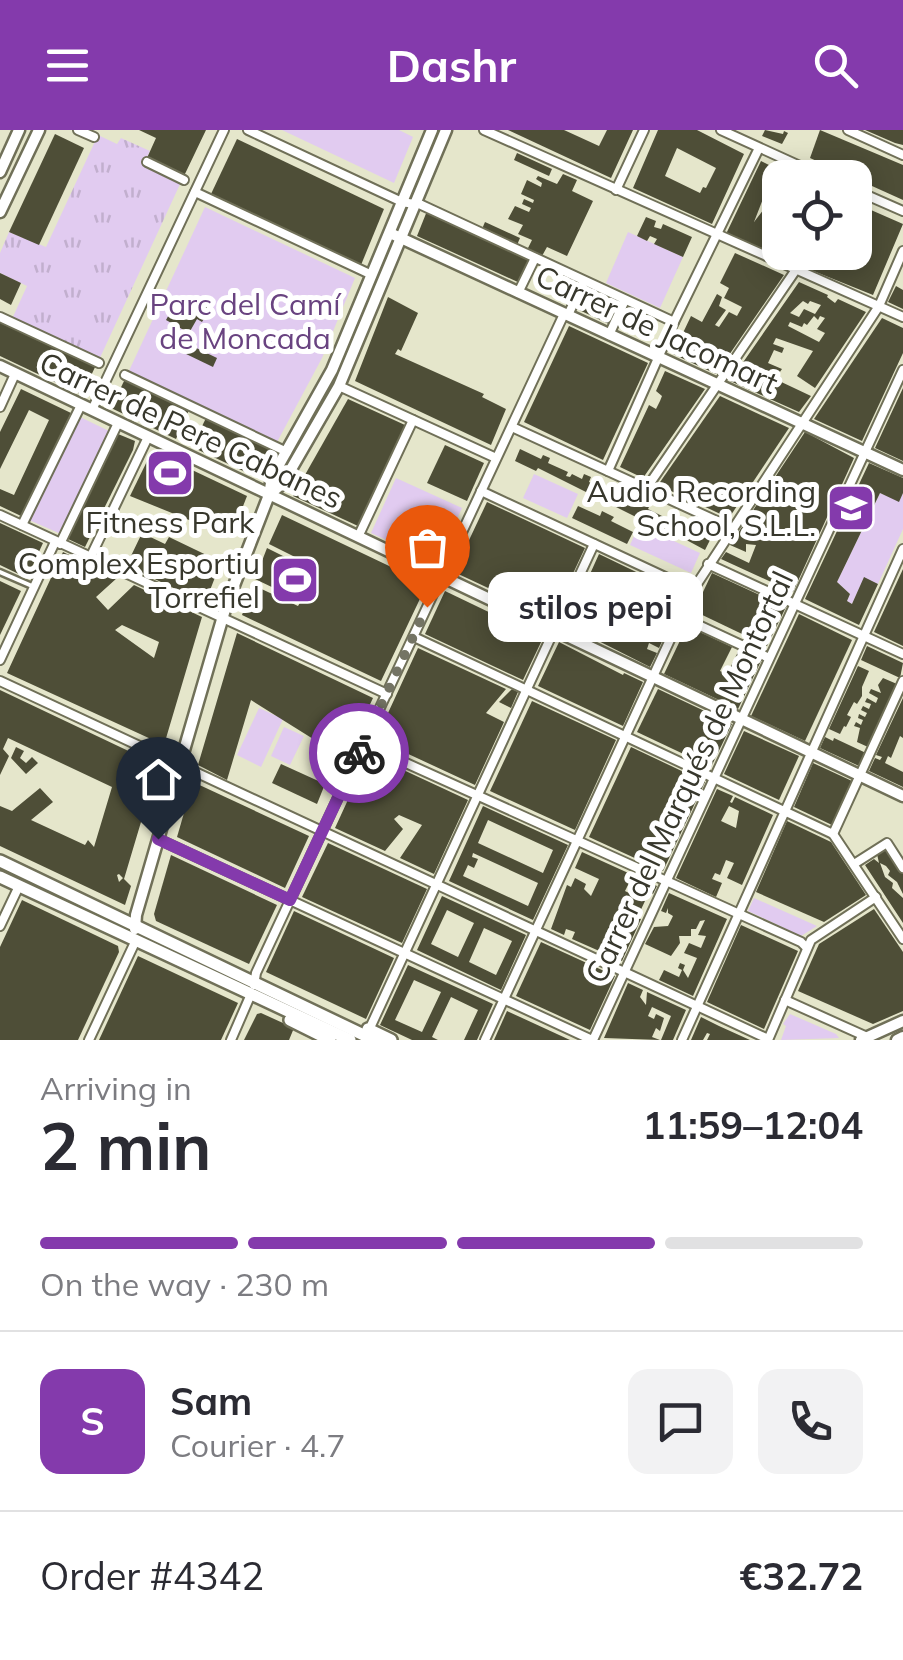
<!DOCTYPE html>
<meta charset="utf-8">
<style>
:root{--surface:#fff;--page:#f2f2f3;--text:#2b2b33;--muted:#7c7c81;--line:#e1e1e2;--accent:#843aac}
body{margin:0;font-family:Mulish,sans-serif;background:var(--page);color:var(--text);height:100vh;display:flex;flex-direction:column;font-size:38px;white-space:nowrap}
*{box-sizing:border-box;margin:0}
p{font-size:32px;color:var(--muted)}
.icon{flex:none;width:55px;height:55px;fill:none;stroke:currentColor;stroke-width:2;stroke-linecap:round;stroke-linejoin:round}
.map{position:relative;height:910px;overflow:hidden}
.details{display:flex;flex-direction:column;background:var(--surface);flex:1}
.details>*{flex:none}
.controls{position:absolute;left:762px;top:30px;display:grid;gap:20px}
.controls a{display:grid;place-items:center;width:110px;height:110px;border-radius:20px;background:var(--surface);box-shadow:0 5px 25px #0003;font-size:50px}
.pin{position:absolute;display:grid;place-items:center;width:85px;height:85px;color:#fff;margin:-102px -42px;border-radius:50% 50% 50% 0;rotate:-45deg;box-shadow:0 0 10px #0007}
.pin .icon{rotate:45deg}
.courier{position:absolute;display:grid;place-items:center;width:100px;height:100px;margin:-50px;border:8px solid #843aac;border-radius:50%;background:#fff;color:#222;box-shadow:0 2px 12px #0007}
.bubble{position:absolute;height:70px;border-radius:20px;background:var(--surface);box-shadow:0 5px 25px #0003;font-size:32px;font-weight:700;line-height:70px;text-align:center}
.overview em{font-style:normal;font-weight:700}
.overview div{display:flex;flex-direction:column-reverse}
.overview{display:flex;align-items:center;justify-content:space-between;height:170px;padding:0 40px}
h1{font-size:65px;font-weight:700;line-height:75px}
.bar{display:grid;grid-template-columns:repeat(4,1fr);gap:15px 10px;align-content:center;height:120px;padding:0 40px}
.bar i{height:12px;border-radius:8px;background:var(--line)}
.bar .selected{background:var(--accent)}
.bar p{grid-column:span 4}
.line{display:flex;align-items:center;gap:25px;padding:0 40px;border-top:2px solid var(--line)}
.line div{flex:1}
.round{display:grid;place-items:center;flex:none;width:105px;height:105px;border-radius:20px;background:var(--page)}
header{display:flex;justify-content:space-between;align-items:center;height:130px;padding:0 40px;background:var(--accent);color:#fff;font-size:45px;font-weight:700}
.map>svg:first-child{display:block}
.grass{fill:url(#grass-tufts)}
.green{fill:#e1cbf0}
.building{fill:#4e4e37;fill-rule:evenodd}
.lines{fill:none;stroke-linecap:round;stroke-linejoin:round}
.lane-casing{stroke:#707058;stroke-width:9}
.street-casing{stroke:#707058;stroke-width:12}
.secondary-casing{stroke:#707058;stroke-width:15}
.primary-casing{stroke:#707058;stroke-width:16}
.lane{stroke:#fff;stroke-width:4}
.street{stroke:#fff;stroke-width:8}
.secondary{stroke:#fff;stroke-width:10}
.primary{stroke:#fff;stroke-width:11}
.done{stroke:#747464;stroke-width:10;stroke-dasharray:0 18}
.route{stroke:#843aac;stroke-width:12}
.labels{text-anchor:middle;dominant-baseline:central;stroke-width:10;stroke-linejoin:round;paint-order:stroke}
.park-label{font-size:30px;fill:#694380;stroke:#fff}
.street-label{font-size:30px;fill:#37372c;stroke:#fff}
.poi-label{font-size:30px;fill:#37372c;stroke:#fff;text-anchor:end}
</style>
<header><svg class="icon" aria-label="menu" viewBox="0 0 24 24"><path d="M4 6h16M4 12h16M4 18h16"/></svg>Dashr<svg class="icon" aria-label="search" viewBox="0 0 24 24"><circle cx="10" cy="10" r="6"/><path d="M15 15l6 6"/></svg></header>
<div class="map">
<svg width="903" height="910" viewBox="0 0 903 910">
<defs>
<pattern id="grass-tufts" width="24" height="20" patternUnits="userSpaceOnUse" patternTransform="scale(2.5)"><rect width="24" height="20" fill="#e1cbf0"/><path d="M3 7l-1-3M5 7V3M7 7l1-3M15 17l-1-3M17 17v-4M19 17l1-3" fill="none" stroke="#c2afce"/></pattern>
</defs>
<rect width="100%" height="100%" fill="#e5e6cb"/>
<polygon class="grass" points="98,5 117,14 121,8 150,21 144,33 181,52 99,230 12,189 27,156 0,143 0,123 9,102 46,117"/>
<g class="green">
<polygon points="282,0 399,0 413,7 394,53"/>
<polygon points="205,77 355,148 322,228 276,314 128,243"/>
<polygon points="628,102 683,127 660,178 606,153"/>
<polygon points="78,286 109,301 61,404 29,390"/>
<polygon points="534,344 578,364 567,388 523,368"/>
<polygon points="396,348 462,378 437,433 371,403"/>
<polygon points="880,363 899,371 903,363 903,399 878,454 864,448 852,474 847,471 850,464 837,452"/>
<polygon points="639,395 700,423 691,443 630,415"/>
<polygon points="259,578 283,589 261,637 237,625"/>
<polygon points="284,597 304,606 290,635 271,626"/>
<polygon points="754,768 817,796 801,806 748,781"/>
<polygon points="790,884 836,904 839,908 781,910 786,896 783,894"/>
</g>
<g class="building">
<polygon points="139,0 206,0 184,46 147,28 156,8"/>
<polygon points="508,0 564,0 599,16 607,0 633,0 611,48"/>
<path d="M658,0H697L744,24L712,94L633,58ZM677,18L716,38L706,58L703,57L700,63L665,46Z"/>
<polygon points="765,0 783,4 784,1 788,3 782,14 762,6"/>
<polygon points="820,0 903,35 903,70 810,28"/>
<polygon points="865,0 903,0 903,15 895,13"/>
<polygon points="55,4 84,18 39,115 9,102"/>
<polygon points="237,9 384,79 361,135 211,64"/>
<polygon points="517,23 552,39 549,46 514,30"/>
<polygon points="761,31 775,38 754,92 780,58 780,122 799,122 792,133 726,104"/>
<polygon points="563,44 577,50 572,61 593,71 567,126 547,117 542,126 527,120 532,110 518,104 523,95 508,89 515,76 529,82 531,78 522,74 524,69 533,73 534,70 521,64 527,50 541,57 542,53 536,49 538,46 557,54"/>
<polygon points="855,73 903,94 873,165 806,138 816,123 823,126 817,122 835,122 853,131 856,126 862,130 866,125 855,120"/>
<polygon points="427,81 531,129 520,153 417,106"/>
<polygon points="646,87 656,91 654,97 661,99 663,94 692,107 683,127 654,114 657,109 650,106 647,111 637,106"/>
<polygon points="485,92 520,108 517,115 482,99"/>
<polygon points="735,123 784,145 716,244 673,224 691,186 702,192 717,164 722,167 719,176 726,180 715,195 719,197 729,182 737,186 742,177 724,168 729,158 720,153"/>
<polygon points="0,143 21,153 11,175 0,169"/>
<path d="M799,152L828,165L827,167L835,173L838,169L866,182L815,258L797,246L813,221L776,208L773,214L784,218L782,223L774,220L768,233L782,239L775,249L811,266L799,282L730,251ZM803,171L808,174L810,171L821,175L815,184L804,179L799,187L790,183ZM820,186L825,188L817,199L825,203L819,212L788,196L790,192L802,197L804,193L807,195L814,186L818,190ZM755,238L769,243L760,256L756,254L758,250L749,246Z"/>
<polygon points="588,155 622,171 611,195 577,179"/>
<polygon points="896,156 903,160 903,179 888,172"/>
<polygon points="179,166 200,178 203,173 211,177 202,192 197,189 189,203 166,190"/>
<polygon points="388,167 418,183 401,221 398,219 395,224 484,264 482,267 506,279 491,315 355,251"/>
<polygon points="882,188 903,198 903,223 862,311 814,289"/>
<polygon points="0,190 96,235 82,265 0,226"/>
<polygon points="569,196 648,233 603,330 524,292"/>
<polygon points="188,214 217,228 213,237 184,223"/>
<polygon points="665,241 705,259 643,348 620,337 649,275 656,279 660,271 662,266 656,261"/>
<polygon points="125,249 189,280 176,309 111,278"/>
<polygon points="903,258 903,331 875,318"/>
<polygon points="21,259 71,283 21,386 0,376 0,359 14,365 49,290 29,280 0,339 0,302"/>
<polygon points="720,266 789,298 729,388 658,355"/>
<polygon points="348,269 405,295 358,396 293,366"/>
<polygon points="206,288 272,319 256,347 192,317"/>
<polygon points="805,302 854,328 793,462 721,429 726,422 749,433 756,415 746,414 746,422 730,415"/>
<polygon points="118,304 135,311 133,320 85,417 68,409 70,402"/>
<polygon points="445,315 484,333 467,371 427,353"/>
<polygon points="520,319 541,329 543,325 550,328 548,333 568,342 566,346 570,347 572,344 582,349 584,344 591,347 589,352 641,376 643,372 650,375 648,379 668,389 666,392 670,394 672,390 682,395 684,391 691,394 690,398 711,408 705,420 638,384 636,387 538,338 536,341 515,331"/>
<polygon points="152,321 247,366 231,407 130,366"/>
<polygon points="869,333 903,348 903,363 899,372 880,363 837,452 850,464 847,471 852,474 864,447 878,454 859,495 805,469"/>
<polygon points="487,372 585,418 552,488 454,442"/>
<polygon points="578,376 600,386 602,381 614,387 611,391 633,402 627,414 572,388"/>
<polygon points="282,385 427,454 381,551 242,485 253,455 298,476 301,471 255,449 267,418 297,433 299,429 269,414"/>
<polygon points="0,393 43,413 27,448 0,435"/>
<polygon points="142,403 165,414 169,407 221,432 205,473 121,433 124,425 130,428"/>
<path d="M63,422L117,448L96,467L108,480L134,455L202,487L164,615L7,543ZM122,495L159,512L154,528L115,500Z"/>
<path d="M599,424L659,453L647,477L652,479L645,489L653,493L656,481L662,474L654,468L664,456L667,454L685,462L659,518L649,513L647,519L657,523L650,537L567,495ZM643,493L648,496L643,511L626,502L633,495L639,498Z"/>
<polygon points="903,439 903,516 874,502"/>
<polygon points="712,443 786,477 767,516 694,481"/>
<polygon points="0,451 21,461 0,505"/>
<polygon points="445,461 543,508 523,550 425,504"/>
<polygon points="799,484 852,510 805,611 751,586"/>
<polygon points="687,496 732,517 720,541 727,544 739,520 761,531 738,579 664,544"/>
<polygon points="237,503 373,568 340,638 312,625 318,612 251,570 227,650 198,635"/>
<polygon points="559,512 623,545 624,543 643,552 623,596 538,556"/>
<polygon points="867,516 903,533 900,548 861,530"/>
<polygon points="418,518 506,559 486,583 504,592 475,655 376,609"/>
<polygon points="858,536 869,541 862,557 862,566 857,574 854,572 847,585 851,587 846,597 844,596 840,604 829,599"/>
<polygon points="883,548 897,554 868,617 857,612 860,598 854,596 856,592 861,595 863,590 858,588 859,584 865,587 867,583 861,580 863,576 869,579 871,574 865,572 867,568 876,573 878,568 869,563 871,559 881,563 878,555"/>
<polygon points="512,559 518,562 511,578 499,572"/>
<polygon points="658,559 732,594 711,637 637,602"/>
<polygon points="0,560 158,635 124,749 119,744 117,745 119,752 123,748 131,756 125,775 0,716 0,676 12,681 40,658 53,672 31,690 85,715 88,710 94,717 112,657 8,608 3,619 9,626 0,645"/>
<polygon points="903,568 903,608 900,606 891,628 888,626 885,633 903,642 903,657 869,641 875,628 880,630 882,627 876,625"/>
<polygon points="532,571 616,610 575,700 490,661"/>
<polygon points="744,601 799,626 779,670 724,644"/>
<polygon points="825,607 833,611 834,608 866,623 859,636 820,618"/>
<polygon points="16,617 24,621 20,628 26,633 32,627 38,633 26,644 11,628"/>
<polygon points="631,617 705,652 663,741 589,707"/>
<polygon points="369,624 468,670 434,744 400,728 422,695 399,685 394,689 403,699 385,721 335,698"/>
<polygon points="813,633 852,651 832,695 794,677"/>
<polygon points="281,634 325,654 317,674 272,653"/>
<polygon points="193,652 309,706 285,758 177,707"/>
<path d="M717,659L733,666L730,672L732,673L735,667L773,685L742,755L727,748L734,733L726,730L720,745L715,743L712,749L722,753L716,767L676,748ZM729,676L739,681L736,698L721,691Z"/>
<path d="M483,676L568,715L533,790L449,751ZM488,690L553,720L543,743L478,713ZM473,723L538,753L528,776L463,746L468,735L474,738L478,729L472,727Z"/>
<polygon points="787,691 831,712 866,765 824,792 756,762"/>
<polygon points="328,713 427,759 402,813 302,767"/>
<polygon points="886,718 903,744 903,764 897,752 888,745 890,741 886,736 880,733 885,747 893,753 892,758 903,768 903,793 865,735 874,729 879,733 877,724"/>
<polygon points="582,722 657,756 653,764 629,753 625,761 645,771 637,788 641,789 622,831 572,809 575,802 566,799 564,805 551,799 567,755 571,757 575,748 586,754 584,759 591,766 599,749 575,738"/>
<polygon points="171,725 277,775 249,834 156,791 154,784"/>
<polygon points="669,763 727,789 693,866 659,850 664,840 679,847 682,840 678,838 680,833 685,835 683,840 688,848 697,828 684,823 689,813 701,818 706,806 698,805 705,790 700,791 696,799 691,799 691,806 679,806 680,813 671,826 645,814 654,797 668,796 673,786 668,783 668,778 666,783 661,781"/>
<path d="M442,766L526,805L501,860L417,820ZM447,780L474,793L458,827L431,814ZM484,798L512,811L496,845L469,832Z"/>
<polygon points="22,770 118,816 119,822 78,910 0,910 0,817"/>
<polygon points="874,779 903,822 903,881 873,894 798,861 819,814"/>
<polygon points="294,781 394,828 366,889 266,842"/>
<polygon points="741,795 798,821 764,899 707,872"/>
<polygon points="541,812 615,846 590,900 516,866"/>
<polygon points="138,826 238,873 221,910 99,910"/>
<path d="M408,835L493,874L477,910H464L478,880L451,867L432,907L438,910H412L380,895ZM414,850L441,862L422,902L395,890Z"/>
<polygon points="628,853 643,860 640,867 646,875 647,862 686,880 673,910 661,910 671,886 652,877 648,886 654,889 656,884 664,888 660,901 656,898 652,907 660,910 604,908"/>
<polygon points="507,881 570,910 494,910"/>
<polygon points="261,883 294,898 289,910 244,910 257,884"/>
<polygon points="701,887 719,896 750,910 707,910 710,904 707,903 703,910 691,910"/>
</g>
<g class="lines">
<g class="lane-casing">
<polyline id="lane" points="0,442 32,456"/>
</g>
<g class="street-casing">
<g id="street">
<polyline points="78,0 94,7"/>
<polyline points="248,0 402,72 414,74"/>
<polyline points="484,0 903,187"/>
<polyline points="721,0 826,48"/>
<polyline points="848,0 903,25"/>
<polyline points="147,32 184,50"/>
<polyline points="616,60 644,0"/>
<polyline points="855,60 903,81"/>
<polyline points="195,62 372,145"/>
<polyline points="415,72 674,192"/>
<polyline points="518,163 535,128"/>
<polyline points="568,185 584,151"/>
<polyline points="0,187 99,233"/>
<polyline points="609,205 625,170"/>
<polyline points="125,245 287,322"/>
<polyline points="339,256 496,328"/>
<polyline points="0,277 15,244"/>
<polyline points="92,280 224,0"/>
<polyline points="512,297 732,398"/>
<polyline points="608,341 674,192 759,18"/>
<polyline points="646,359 808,122"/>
<polyline points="481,361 693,460"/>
<polyline points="0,385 387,564"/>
<polyline points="22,395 81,275"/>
<polyline points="358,407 413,290"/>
<polyline points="60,414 118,293"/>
<polyline points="90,428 148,307"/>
<polyline points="708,434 903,524"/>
<polyline points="681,487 769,528"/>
<polyline points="414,507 833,704 903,809"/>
<polyline points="0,530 55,412"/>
<polyline points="0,551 768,909"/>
<polyline points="364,614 801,812 807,818"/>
<polyline points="833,704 903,551"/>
<polyline points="158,709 592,910"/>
<polyline points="854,734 887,713 903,738"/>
<polyline points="0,796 19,756"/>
<polyline points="254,855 256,843 564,184"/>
<polyline points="785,870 867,907"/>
<polyline points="369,900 594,414"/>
<polyline points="89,910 136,810"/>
<polyline points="231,910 251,864"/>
<polyline points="485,910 693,460 879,176 903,121"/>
<polyline points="593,910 903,240"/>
<polyline points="682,910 903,419"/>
<polyline points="768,910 811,810 876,767"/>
</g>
</g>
<g class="secondary-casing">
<g id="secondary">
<polyline points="0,42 19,0"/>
<polyline points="0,82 39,0"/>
<polyline points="390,103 903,340"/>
<polyline points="0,236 903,666"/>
<polyline points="270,364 283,353 339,256 446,0"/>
<polyline points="135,799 136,785 226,476 269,365 272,347 332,240 432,0"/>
<polyline points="861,910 903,891"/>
<polyline points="897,910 903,907"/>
</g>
</g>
<g class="primary-casing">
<g id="primary">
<polyline points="0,731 374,910"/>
<polyline points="0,747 350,910"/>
<polyline points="290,890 330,910"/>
<polyline points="368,899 391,910"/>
</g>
</g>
<use href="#lane" class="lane"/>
<use href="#street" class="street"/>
<use href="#secondary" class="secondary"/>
<use href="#primary" class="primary"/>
</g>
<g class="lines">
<polyline class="done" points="359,623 427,477"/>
<polyline class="route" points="158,709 290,770 359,623"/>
</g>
<defs>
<g id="stadium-square" transform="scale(2.5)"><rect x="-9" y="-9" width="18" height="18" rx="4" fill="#843aac" stroke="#fff"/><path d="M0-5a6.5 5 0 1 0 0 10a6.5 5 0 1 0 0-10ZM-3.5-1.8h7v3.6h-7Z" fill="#fff"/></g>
<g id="university-square" transform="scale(2.5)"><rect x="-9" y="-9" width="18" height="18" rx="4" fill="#843aac" stroke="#fff"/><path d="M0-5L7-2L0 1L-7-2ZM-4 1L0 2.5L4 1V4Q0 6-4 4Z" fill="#fff"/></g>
</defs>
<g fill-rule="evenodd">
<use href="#stadium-square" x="170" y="343"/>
<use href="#university-square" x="851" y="378"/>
<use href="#stadium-square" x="295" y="450"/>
</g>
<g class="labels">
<g class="park-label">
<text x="245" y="174">Parc del Camí<tspan x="245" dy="34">de Moncada</tspan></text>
</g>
<g class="street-label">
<text transform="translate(657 199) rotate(25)">Carrer de Jacomart</text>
<text transform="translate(191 300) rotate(25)">Carrer de Pere Cabanes</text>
<text transform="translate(689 647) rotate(-65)">Carrer del Marqués de Montortal</text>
</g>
<g class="poi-label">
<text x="816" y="361">Audio Recording<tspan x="816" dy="34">School, S.L.L.</tspan></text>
<text x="170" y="392" text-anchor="middle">Fitness Park</text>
<text x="260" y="433">Complex Esportiu<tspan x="260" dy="34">Torrefiel</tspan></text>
</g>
</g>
</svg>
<div class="controls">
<a><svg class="icon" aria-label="locate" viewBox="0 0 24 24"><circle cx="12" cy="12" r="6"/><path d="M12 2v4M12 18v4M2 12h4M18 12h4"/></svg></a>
</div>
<div class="pin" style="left:427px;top:477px;background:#ea580c"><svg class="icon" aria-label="bag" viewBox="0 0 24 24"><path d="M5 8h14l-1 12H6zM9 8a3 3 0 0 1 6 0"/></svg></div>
<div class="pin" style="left:158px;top:709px;background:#1f2937"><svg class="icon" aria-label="home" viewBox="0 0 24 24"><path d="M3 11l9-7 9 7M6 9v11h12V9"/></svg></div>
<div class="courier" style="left:359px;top:623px"><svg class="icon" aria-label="bike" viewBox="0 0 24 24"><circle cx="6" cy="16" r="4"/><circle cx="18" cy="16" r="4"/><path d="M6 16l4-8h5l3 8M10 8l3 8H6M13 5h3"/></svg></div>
<div class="bubble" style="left:488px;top:442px;width:215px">stilos pepi</div>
</div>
<section class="details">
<div class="overview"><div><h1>2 min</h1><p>Arriving in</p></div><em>11:59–12:04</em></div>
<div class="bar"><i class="selected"></i><i class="selected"></i><i class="selected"></i><i></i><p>On the way · 230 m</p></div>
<div class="line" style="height:180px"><b class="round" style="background:var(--accent);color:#fff">S</b><div><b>Sam</b><p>Courier · 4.7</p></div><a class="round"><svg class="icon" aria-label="chat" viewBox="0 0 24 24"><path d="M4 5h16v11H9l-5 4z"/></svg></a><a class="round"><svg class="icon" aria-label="phone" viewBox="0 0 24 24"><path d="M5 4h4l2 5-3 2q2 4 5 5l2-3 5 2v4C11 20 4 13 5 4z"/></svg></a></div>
<div class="line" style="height:130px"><div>Order #4342</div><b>€32.72</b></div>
</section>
